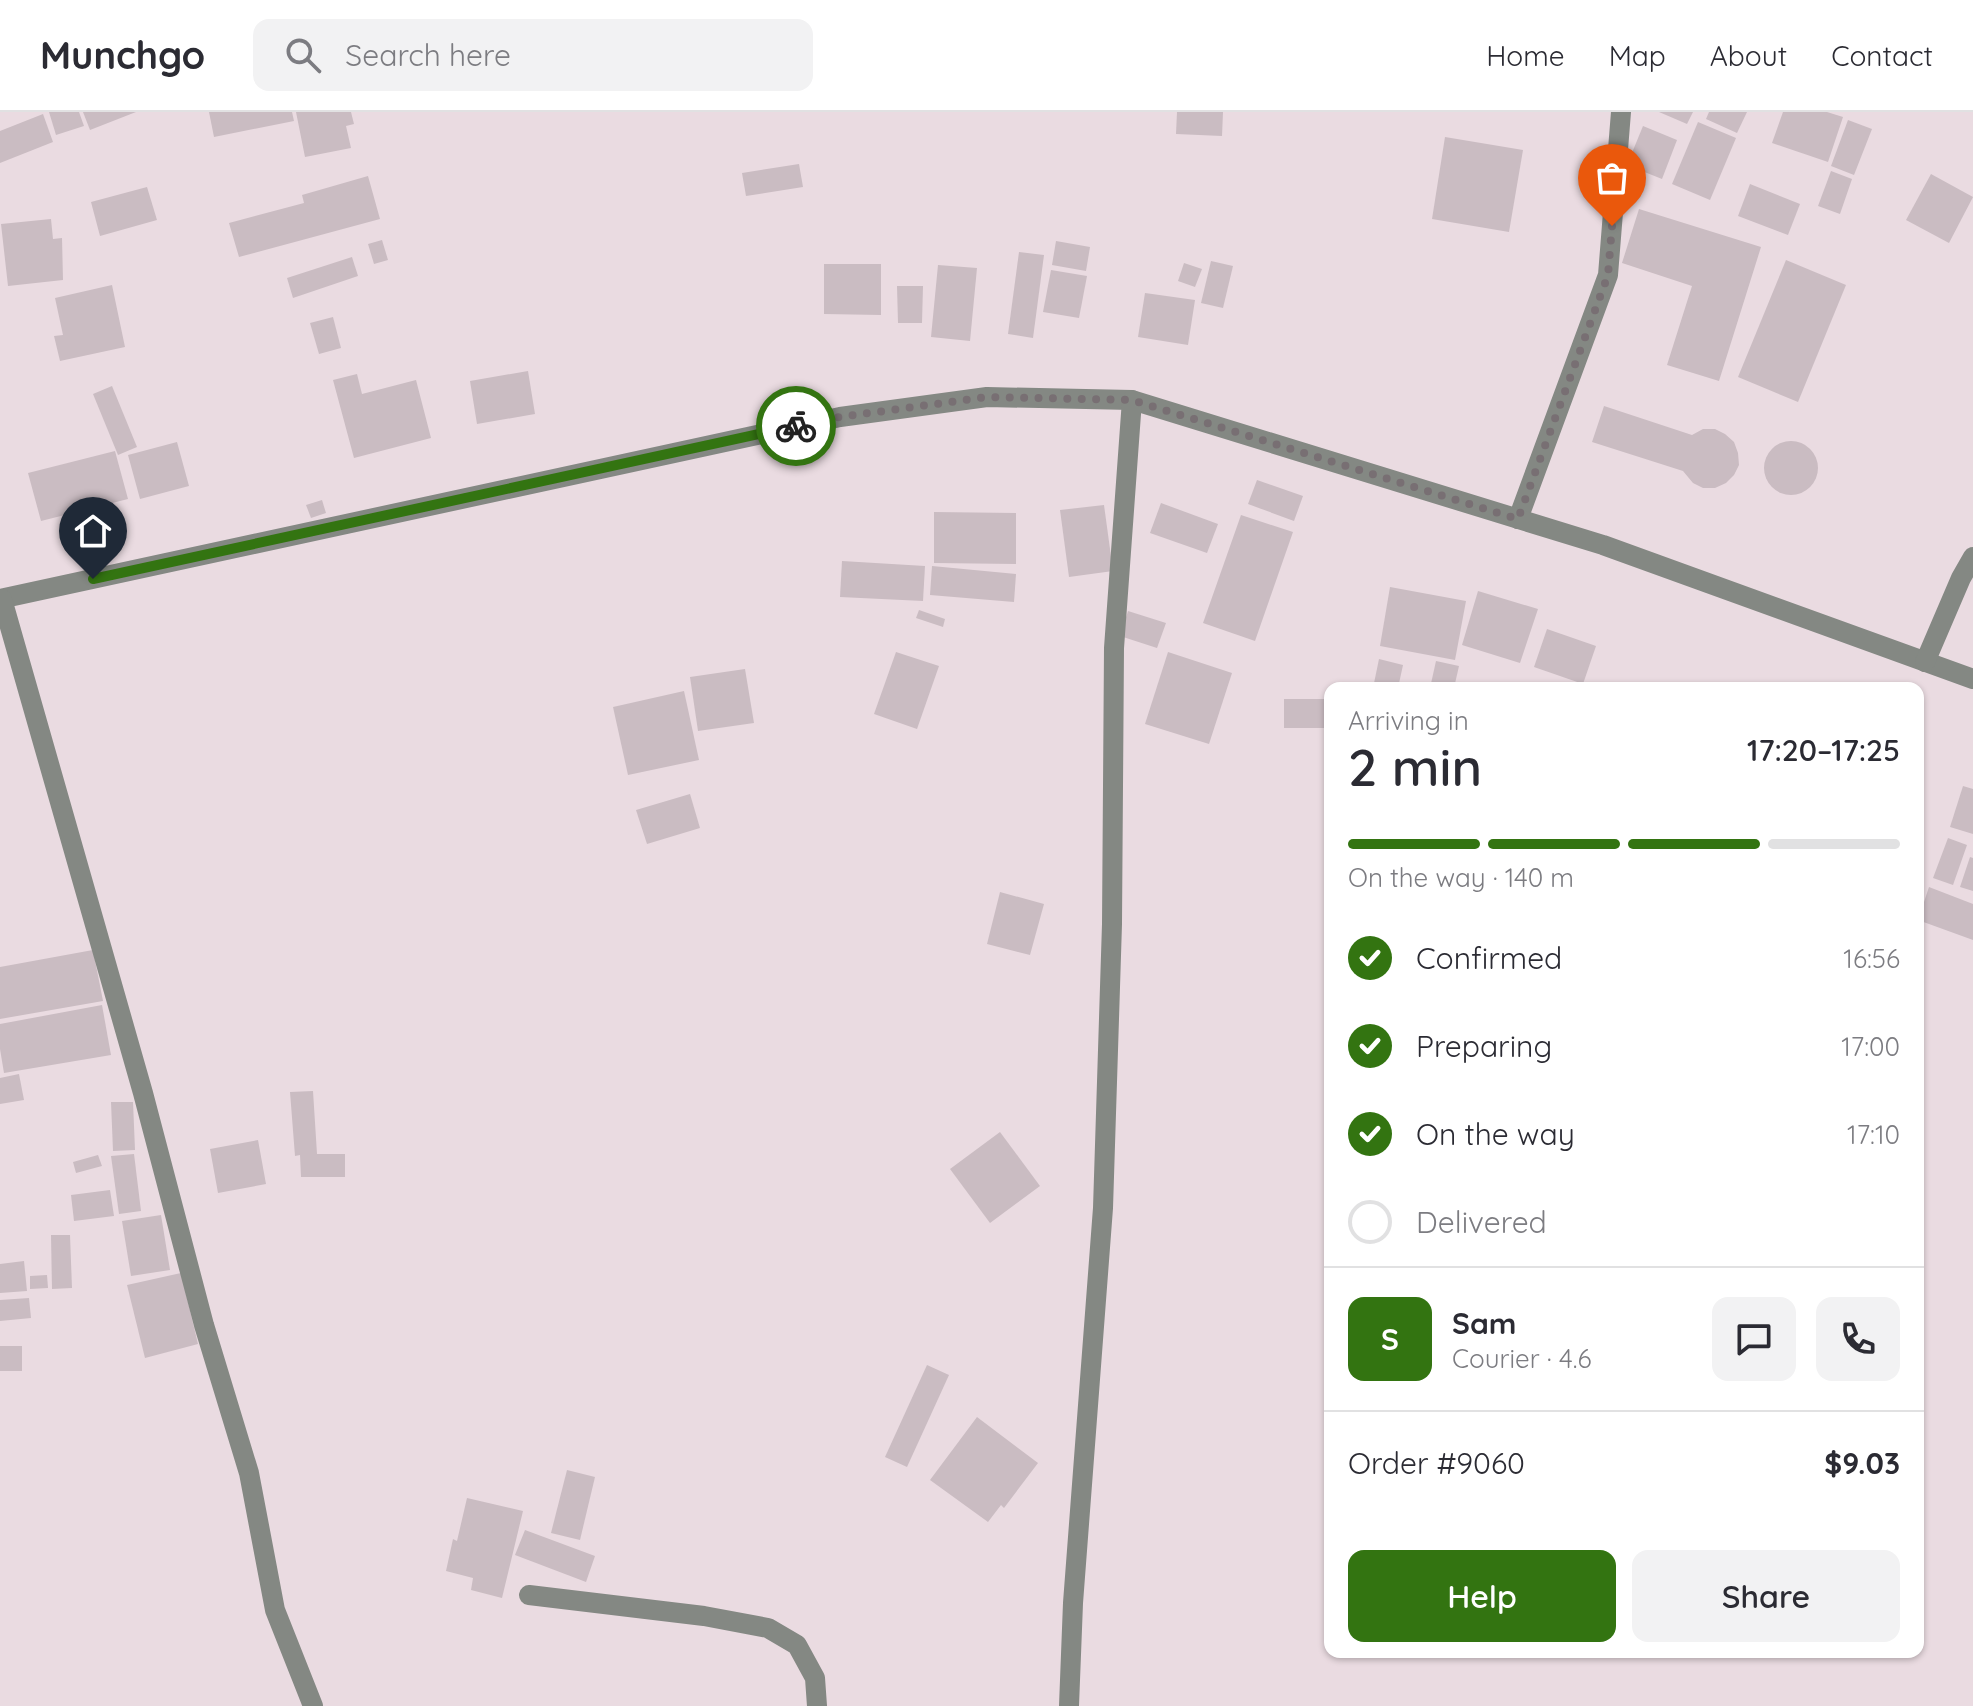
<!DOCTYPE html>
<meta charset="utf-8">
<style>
:root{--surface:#fff;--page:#f2f2f3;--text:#2b2b33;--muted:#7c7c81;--line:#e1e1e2;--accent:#337411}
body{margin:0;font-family:Quicksand,sans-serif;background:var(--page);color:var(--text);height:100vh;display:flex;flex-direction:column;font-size:30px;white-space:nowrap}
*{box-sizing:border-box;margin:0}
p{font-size:26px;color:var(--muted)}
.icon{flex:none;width:44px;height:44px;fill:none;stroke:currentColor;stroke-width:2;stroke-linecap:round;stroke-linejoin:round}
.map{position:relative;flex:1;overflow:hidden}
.sheet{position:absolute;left:1324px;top:570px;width:600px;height:976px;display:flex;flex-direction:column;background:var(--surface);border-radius:16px;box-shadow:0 2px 6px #0004}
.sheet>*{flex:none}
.pin{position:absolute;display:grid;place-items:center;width:68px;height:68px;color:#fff;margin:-82px -34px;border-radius:50% 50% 50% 0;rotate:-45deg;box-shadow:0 0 8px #0007}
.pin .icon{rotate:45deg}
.courier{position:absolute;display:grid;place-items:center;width:80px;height:80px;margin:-40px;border:6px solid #337411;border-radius:50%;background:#fff;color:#222;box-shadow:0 2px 10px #0007}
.head em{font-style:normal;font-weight:600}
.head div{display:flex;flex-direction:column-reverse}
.head{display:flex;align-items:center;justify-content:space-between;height:136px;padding:0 24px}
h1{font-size:52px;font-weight:600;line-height:60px}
.bar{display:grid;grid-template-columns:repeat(4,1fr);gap:12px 8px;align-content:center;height:96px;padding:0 24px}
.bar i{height:10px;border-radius:6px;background:var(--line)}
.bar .selected{background:var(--accent)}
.bar p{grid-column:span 4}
.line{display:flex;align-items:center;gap:20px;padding:0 24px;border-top:2px solid var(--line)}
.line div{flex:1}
.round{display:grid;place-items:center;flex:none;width:84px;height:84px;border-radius:16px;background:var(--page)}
ol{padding:0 24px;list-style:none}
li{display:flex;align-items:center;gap:24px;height:88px}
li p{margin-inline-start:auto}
li .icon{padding:8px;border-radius:50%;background:var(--accent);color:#fff;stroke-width:4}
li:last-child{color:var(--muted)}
li i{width:44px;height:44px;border:4px solid var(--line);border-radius:50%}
.action{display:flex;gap:16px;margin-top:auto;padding:16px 24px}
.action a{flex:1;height:92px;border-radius:16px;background:var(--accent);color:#fff;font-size:32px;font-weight:600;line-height:92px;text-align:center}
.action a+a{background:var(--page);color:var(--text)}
header{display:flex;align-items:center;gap:48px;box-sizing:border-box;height:112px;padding:0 40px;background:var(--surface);border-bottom:2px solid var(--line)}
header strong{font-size:38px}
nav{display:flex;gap:44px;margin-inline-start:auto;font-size:28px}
.search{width:560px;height:72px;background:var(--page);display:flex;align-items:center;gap:20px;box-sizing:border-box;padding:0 28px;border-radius:16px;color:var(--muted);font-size:30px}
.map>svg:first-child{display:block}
.building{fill:#cabcc2}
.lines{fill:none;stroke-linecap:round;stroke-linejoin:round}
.minor{stroke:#848883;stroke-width:20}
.done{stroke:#786f73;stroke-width:8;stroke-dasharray:0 14.4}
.route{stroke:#337411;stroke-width:10}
</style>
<header>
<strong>Munchgo</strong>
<div class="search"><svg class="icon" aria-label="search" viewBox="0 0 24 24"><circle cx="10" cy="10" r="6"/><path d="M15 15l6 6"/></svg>Search here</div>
<nav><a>Home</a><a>Map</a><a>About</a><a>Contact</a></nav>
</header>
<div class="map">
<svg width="1973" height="1594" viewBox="0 0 1973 1594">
<rect width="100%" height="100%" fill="#eadbe1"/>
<g class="building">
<polygon points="49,0 79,0 84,14 56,23"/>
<polygon points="83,0 136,0 90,18"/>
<polygon points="209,0 292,0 294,9 214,25"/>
<polygon points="296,0 351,0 354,12 346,14 351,36 305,45"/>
<polygon points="1177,0 1223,0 1222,24 1176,22"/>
<polygon points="1659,0 1693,0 1687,12"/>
<polygon points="1709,0 1747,0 1737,21 1706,7"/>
<polygon points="1783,0 1827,0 1843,5 1828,50 1772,31"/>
<polygon points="43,2 53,30 0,51 0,19"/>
<polygon points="1848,8 1872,17 1854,63 1831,54"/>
<polygon points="1698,10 1736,26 1710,88 1672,72"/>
<polygon points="1643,14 1677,28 1662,67 1627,53"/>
<polygon points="1445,25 1523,38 1509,120 1432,107"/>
<polygon points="799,52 803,75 746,84 742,61"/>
<polygon points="1831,59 1852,67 1840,102 1818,94"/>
<polygon points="1931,62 1973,85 1949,131 1906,108"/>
<polygon points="368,64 380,107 239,145 229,111 304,91 302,83"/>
<polygon points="1750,72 1800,92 1788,123 1738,104"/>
<polygon points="147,75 157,108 100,124 91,90"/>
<polygon points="1639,97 1761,135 1719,269 1667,253 1692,174 1622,151"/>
<polygon points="51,107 53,127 62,126 63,168 8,174 1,112"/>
<polygon points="382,128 388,148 374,152 368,132"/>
<polygon points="1056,129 1090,135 1086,159 1052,153"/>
<polygon points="1019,140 1044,143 1033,226 1008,222"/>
<polygon points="352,145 358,164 293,186 287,166"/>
<polygon points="1786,148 1846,173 1798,290 1738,265"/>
<polygon points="1211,149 1233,154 1223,196 1201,191"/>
<polygon points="1184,151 1202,157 1195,175 1178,169"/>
<polygon points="824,152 881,152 881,203 824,202"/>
<polygon points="938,153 977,156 970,229 931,225"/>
<polygon points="1051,158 1087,164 1079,206 1043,200"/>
<polygon points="112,173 125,235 60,249 54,224 63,223 55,186"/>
<polygon points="897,174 923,174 922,211 898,211"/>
<polygon points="1145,181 1195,188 1188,233 1138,225"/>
<polygon points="333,205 341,236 319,242 310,211"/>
<polygon points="528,259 535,302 477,312 470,269"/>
<polygon points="357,262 362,282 416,268 431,326 354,346 333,268"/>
<polygon points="112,274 137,335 118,343 93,282"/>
<polygon points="1604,294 1692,323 1703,317 1715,317 1725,322 1734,330 1738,341 1739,353 1734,363 1726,371 1715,376 1703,376 1693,371 1683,359 1592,330"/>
<circle cx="1791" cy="356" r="27"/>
<polygon points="177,330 189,374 140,387 128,343"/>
<polygon points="115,339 128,387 41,409 28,361"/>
<polygon points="1257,368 1303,384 1294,409 1248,392"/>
<polygon points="322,388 326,401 311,406 306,393"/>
<polygon points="1161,391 1218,412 1207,441 1150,421"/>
<polygon points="1104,393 1113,459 1069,465 1060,398"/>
<polygon points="934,400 1016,401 1016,452 934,451"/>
<polygon points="1241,403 1293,420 1255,529 1203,511"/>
<polygon points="842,449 925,454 923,489 840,485"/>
<polygon points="932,454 1016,462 1014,490 930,483"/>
<polygon points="1390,475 1466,489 1455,548 1380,534"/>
<polygon points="1478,479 1538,497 1520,551 1462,533"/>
<polygon points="919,498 945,507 943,515 916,506"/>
<polygon points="1128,499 1166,511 1157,536 1120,524"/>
<polygon points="1547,517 1596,534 1583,572 1534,555"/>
<polygon points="896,540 939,554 917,617 874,602"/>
<polygon points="1168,540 1232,561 1209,632 1145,612"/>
<polygon points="1379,547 1403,553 1398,576 1373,576"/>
<polygon points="1436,549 1459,554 1454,576 1430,576"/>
<polygon points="745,557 754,611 698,619 690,565"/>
<polygon points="684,579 699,648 628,663 613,595"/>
<rect x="1284" y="587" width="46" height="29"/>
<polygon points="1963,674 1973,677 1973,722 1950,715"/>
<polygon points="690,682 700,716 647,732 636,698"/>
<polygon points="1948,726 1967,733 1953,773 1933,766"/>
<polygon points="1970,745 1973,746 1973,779 1960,775"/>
<polygon points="1929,775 1973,792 1973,828 1918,808"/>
<polygon points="1000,780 1044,792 1030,843 987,832"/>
<polygon points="93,838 103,889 0,907 0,855"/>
<polygon points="102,893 111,943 4,961 0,937 0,912"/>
<polygon points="19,962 24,988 0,992 0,966"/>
<polygon points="313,979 317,1042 345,1042 345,1065 301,1065 300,1043 295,1044 290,980"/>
<polygon points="111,990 133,990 135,1038 113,1039"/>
<polygon points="1000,1020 1040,1074 990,1111 950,1057"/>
<polygon points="258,1028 266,1072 218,1081 210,1037"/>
<polygon points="134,1042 141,1099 119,1102 111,1044"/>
<polygon points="98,1043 102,1054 76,1061 73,1050"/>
<polygon points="110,1078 114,1104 74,1109 71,1083"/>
<polygon points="161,1103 170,1158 131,1164 122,1109"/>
<polygon points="51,1123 70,1123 72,1176 52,1177"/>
<polygon points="24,1149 27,1179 0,1181 0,1152"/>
<polygon points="181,1161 198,1232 145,1246 127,1173"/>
<polygon points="47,1163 48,1176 30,1177 30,1164"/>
<polygon points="29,1186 31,1206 0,1209 0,1188"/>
<rect x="0" y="1234" width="22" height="25"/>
<polygon points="927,1253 949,1263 907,1355 885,1345"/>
<polygon points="977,1305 1038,1351 1004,1396 1001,1393 988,1410 930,1368"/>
<polygon points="567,1358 595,1365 580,1428 551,1421"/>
<polygon points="467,1386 523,1399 502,1486 471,1478 473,1466 446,1459 453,1427 457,1429"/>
<polygon points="525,1418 595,1444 586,1470 515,1443"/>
</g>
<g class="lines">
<g class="minor">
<polyline points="1518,407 1608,163 1621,0"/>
<polyline points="0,487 840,305 987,285 1132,288 1603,433 1973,567"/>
<polyline points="2,487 143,981 204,1213 249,1361 275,1498 313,1594"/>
<polyline points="1925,550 1961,466 1973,445"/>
<polyline points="529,1483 704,1504 768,1516 797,1533 815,1566 817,1594"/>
<polyline points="1069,1594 1073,1491 1103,1096 1112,812 1114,536 1132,288"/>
</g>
</g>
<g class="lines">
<polyline class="done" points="796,314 840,305 987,285 1132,288 1518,407 1608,163 1612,114"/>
<polyline class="route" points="93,467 796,314"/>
</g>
</svg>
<div class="pin" style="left:1612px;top:114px;background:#ea580c"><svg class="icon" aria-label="bag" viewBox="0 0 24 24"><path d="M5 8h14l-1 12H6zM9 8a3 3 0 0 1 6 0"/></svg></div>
<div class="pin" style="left:93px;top:467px;background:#1f2937"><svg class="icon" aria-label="home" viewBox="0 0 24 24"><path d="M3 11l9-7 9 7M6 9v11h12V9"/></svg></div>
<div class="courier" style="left:796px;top:314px"><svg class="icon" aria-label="bike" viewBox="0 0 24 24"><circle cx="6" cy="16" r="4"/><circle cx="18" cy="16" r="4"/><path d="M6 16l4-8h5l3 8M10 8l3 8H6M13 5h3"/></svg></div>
<section class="sheet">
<div class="head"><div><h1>2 min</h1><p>Arriving in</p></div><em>17:20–17:25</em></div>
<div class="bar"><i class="selected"></i><i class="selected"></i><i class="selected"></i><i></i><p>On the way · 140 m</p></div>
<ol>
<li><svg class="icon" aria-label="check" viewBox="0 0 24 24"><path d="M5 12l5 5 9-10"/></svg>Confirmed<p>16:56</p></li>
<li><svg class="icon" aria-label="check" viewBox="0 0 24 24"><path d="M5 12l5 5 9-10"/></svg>Preparing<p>17:00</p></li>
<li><svg class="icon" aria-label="check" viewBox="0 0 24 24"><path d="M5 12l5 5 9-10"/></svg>On the way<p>17:10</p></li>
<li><i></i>Delivered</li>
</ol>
<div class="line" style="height:144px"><b class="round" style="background:var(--accent);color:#fff">S</b><div><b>Sam</b><p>Courier · 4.6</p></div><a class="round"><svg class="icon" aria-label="chat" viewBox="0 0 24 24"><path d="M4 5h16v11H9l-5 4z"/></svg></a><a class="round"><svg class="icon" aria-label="phone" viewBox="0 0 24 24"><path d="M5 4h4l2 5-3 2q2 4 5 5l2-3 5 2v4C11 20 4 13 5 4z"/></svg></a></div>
<div class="line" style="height:104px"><div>Order #9060</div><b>$9.03</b></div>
<div class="action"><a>Help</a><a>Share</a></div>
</section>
</div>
